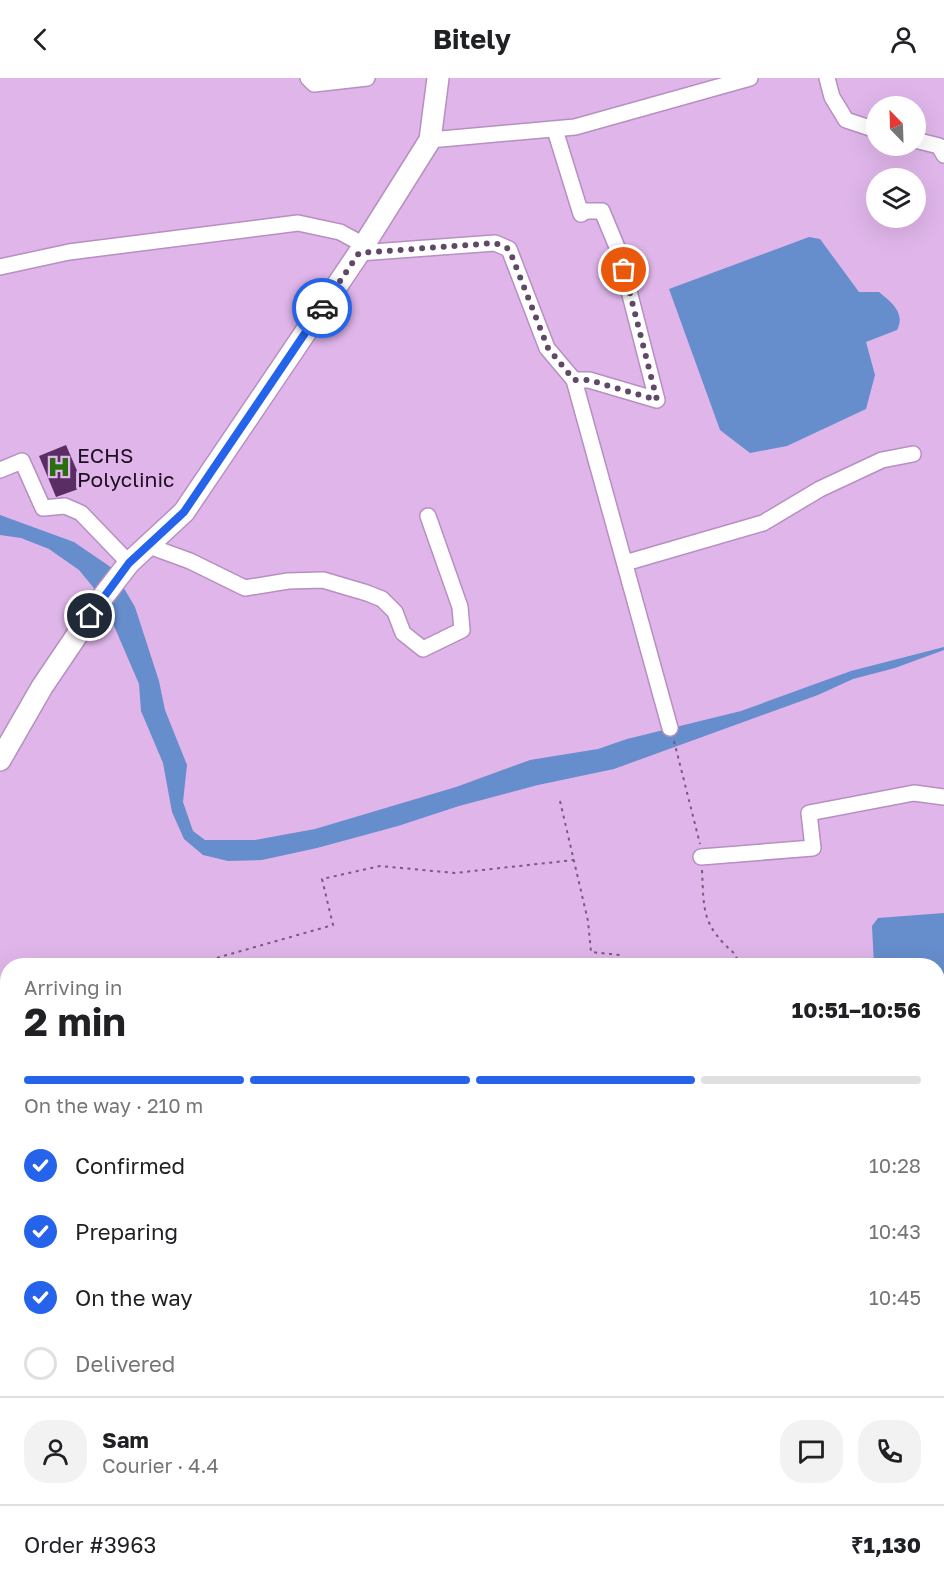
<!DOCTYPE html>
<meta charset="utf-8">
<style>
:root{--surface:#fff;--page:#f2f2f2;--text:#202124;--muted:#757577;--line:#e0e0e0;--accent:#2563eb}
body{margin:0;font-family:"Golos Text",sans-serif;background:var(--page);color:var(--text);height:100vh;display:flex;flex-direction:column;font-size:22px;white-space:nowrap}
*{box-sizing:border-box;margin:0}
p{font-size:20px;color:var(--muted)}
.icon{flex:none;width:33px;height:33px;fill:none;stroke:currentColor;stroke-width:2;stroke-linecap:round;stroke-linejoin:round}
.map{position:relative;flex:1;overflow:hidden}
.details{position:absolute;left:0px;top:880px;width:945px;height:638px;display:flex;flex-direction:column;background:var(--surface);border-radius:24px 24px 0 0;box-shadow:0 6px 24px #0002}
.details>*{flex:none}
.needle{width:39px;rotate:337deg}
.controls{position:absolute;left:866px;top:18px;display:grid;gap:12px}
.controls a{display:grid;place-items:center;width:60px;height:60px;border-radius:50%;background:var(--surface);box-shadow:0 6px 24px #0002;font-size:30px}
.pin{position:absolute;display:grid;place-items:center;width:51px;height:51px;color:#fff;margin:-26px;border:3px solid #fff;border-radius:50%;box-shadow:0 2px 6px #0007}
.courier{position:absolute;display:grid;place-items:center;width:60px;height:60px;margin:-30px;border:4px solid #2563eb;border-radius:50%;background:#fff;color:#222;box-shadow:0 2px 8px #0007}
.head em{font-style:normal;font-weight:700}
.head div{display:flex;flex-direction:column-reverse}
.head{display:flex;align-items:center;justify-content:space-between;height:102px;padding:0 24px}
h1{font-size:39px;font-weight:700;line-height:45px}
.bar{display:grid;grid-template-columns:repeat(4,1fr);gap:9px 6px;align-content:center;height:72px;padding:0 24px}
.bar i{height:8px;border-radius:4px;background:var(--line)}
.bar .current{background:var(--accent)}
.bar p{grid-column:span 4}
.line{display:flex;align-items:center;gap:15px;padding:0 24px;border-top:2px solid var(--line)}
.line div{flex:1}
.round{display:grid;place-items:center;flex:none;width:63px;height:63px;border-radius:24px;background:var(--page)}
ol{padding:0 24px;list-style:none}
li{display:flex;align-items:center;gap:18px;height:66px}
li p{margin-inline-start:auto}
li .icon{padding:6px;border-radius:50%;background:var(--accent);color:#fff;stroke-width:4}
li:last-child{color:var(--muted)}
li i{width:33px;height:33px;border:3px solid var(--line);border-radius:50%}
header{display:flex;justify-content:space-between;align-items:center;height:78px;padding:0 24px;background:var(--surface);font-size:27px;font-weight:700}
.map>svg:first-child{display:block}
.green{fill:#e39b9a}
.water{fill:#668dcc}
.building{fill:#5a2d65}
.lines{fill:none;stroke-linecap:round;stroke-linejoin:round}
.street-casing{stroke:#b78fc1;stroke-width:18}
.secondary-casing{stroke:#b78fc1;stroke-width:24}
.path{stroke:#765b7d;stroke-width:2;stroke-dasharray:3 4.5;stroke-linecap:butt}
.street{stroke:#fff;stroke-width:15}
.secondary{stroke:#fff;stroke-width:21}
.done{stroke:#614867;stroke-width:6;stroke-dasharray:0 10.8}
.route{stroke:#2563eb;stroke-width:8}
.labels{text-anchor:middle;dominant-baseline:central;stroke-width:6;stroke-linejoin:round;paint-order:stroke}
.poi-label{font-size:21px;fill:#1c0d20;stroke:#e0b6ea;text-anchor:start}
</style>
<header><svg class="icon" aria-label="back" viewBox="0 0 24 24"><path d="M15 5l-7 7 7 7"/></svg>Bitely<svg class="icon" aria-label="person" viewBox="0 0 24 24"><circle cx="12" cy="8" r="4"/><path d="M4 21q1-7 8-7t8 7"/></svg></header>
<div class="map">
<svg width="944" height="1517" viewBox="0 0 944 1517">
<rect width="100%" height="100%" fill="#e0b6ea"/>
<g class="green">
<polygon points="0,1497 7,1499 8,1510 48,1511 49,1517 0,1517"/>
<polygon points="362,1511 362,1517 215,1517 215,1511"/>
</g>
<g class="water">
<path d="M809,159L820,161L859,214H879C891,224 906,235 897,252L866,264L875,297L866,331L787,368L750,375L720,352L669,211Z"/>
<polygon points="0,437 74,464 112,490 135,529 159,603 165,632 187,687 183,724 193,753 205,762 255,762 315,751 456,709 530,682 598,671 627,661 741,633 851,593 944,569 944,572 895,590 853,601 818,617 614,691 538,707 459,728 398,748 317,770 262,782 228,783 203,777 184,761 172,734 163,685 141,633 139,606 102,520 79,492 49,471 21,460 0,457"/>
<polygon points="944,835 944,949 938,949 938,888 874,888 872,848 878,840"/>
<polygon points="7,1230 8,1230 7,1499 0,1497 0,1232"/>
<polygon points="109,1511 109,1510 169,1511 151,1517 107,1517"/>
</g>
<polygon class="building" points="66,367 84,409 56,419 39,378"/>
<g class="lines">
<g class="street-casing">
<g id="street">
<polyline points="308,0 314,6 367,0"/>
<polyline points="827,0 832,19 846,42 876,52"/>
<polyline points="555,52 581,136 586,133 602,133 619,174 657,322 589,302 574,302"/>
<polyline points="430,62 575,49 750,0"/>
<polyline points="915,62 939,68 944,77"/>
<polyline points="359,175 495,165 509,171 547,270 574,302 670,650"/>
<polyline points="0,189 69,174 298,145 340,154 364,167"/>
<polyline points="0,392 22,383 43,430 65,428 81,435 129,485"/>
<polyline points="149,468 190,483 245,510 288,503 323,502 367,515 382,521 395,534 403,555 423,571 462,552 460,529 428,438"/>
<polyline points="625,485 763,445 820,411 882,382 913,376"/>
<polyline points="701,779 813,770 809,735 914,715 944,719"/>
<polyline points="938,957 944,956"/>
<polyline points="938,1374 944,1373"/>
<polyline points="777,1510 779,1517"/>
<polyline points="498,1517 501,1510"/>
</g>
</g>
<g class="secondary-casing">
<polyline id="secondary" points="0,682 42,609 102,520 129,485 184,434 359,175 430,62 438,0"/>
</g>
<g class="path">
<polyline points="674,663 700,766"/>
<polyline points="560,723 588,843 591,874 620,877 621,888"/>
<path d="M702,792C704,835 702,847 736,877L738,888"/>
<polyline points="188,888 333,847 322,801 380,788 455,795 574,782"/>
<polyline points="0,948 8,946"/>
<polyline points="0,1157 8,1156"/>
<polyline points="362,1510 362,1517"/>
</g>
<use href="#street" class="street"/>
<use href="#secondary" class="secondary"/>
</g>
<g class="lines">
<polyline class="done" points="322,230 359,175 495,165 509,171 548,270 574,302 589,302 657,322 624,192"/>
<polyline class="route" points="90,538 129,485 184,434 322,230"/>
</g>
<defs>
<g id="hospital-bare" transform="scale(1.8)"><path d="M-5-5h3v3.5h4V-5h3V5h-3V1.5h-4V5h-3Z" fill="#286f0f" stroke="#e0b6ea" stroke-width="2.5" paint-order="stroke"/></g>
</defs>
<g fill-rule="evenodd">
<use href="#hospital-bare" x="59" y="389"/>
</g>
<g class="labels">
<g class="poi-label">
<text x="77" y="377">ECHS<tspan x="77" dy="24">Polyclinic</tspan></text>
</g>
</g>
</svg>
<div class="controls">
<a><svg class="needle" viewBox="-14 -14 28 28"><path d="M0-13l5 13h-10z" fill="#e53935"/><path d="M0 13l5-13h-10z" fill="#757577"/></svg></a>
<a><svg class="icon" aria-label="layers" viewBox="0 0 24 24"><path d="M12 4l9 5-9 5-9-5zM3 14l9 5 9-5"/></svg></a>
</div>
<div class="pin" style="left:624px;top:192px;background:#ea580c"><svg class="icon" aria-label="bag" viewBox="0 0 24 24"><path d="M5 8h14l-1 12H6zM9 8a3 3 0 0 1 6 0"/></svg></div>
<div class="pin" style="left:90px;top:538px;background:#1f2937"><svg class="icon" aria-label="home" viewBox="0 0 24 24"><path d="M3 11l9-7 9 7M6 9v11h12V9"/></svg></div>
<div class="courier" style="left:322px;top:230px"><svg class="icon" aria-label="car" viewBox="0 0 24 24"><path d="M5 17H2v-5l4-1 3-4h7l3 4 3 1v5h-3M9 17h6M6 11h13"/><circle cx="7" cy="17" r="2"/><circle cx="17" cy="17" r="2"/></svg></div>
<section class="details">
<div class="head"><div><h1>2 min</h1><p>Arriving in</p></div><em>10:51–10:56</em></div>
<div class="bar"><i class="current"></i><i class="current"></i><i class="current"></i><i></i><p>On the way · 210 m</p></div>
<ol>
<li><svg class="icon" aria-label="check" viewBox="0 0 24 24"><path d="M5 12l5 5 9-10"/></svg>Confirmed<p>10:28</p></li>
<li><svg class="icon" aria-label="check" viewBox="0 0 24 24"><path d="M5 12l5 5 9-10"/></svg>Preparing<p>10:43</p></li>
<li><svg class="icon" aria-label="check" viewBox="0 0 24 24"><path d="M5 12l5 5 9-10"/></svg>On the way<p>10:45</p></li>
<li><i></i>Delivered</li>
</ol>
<div class="line" style="height:108px"><a class="round"><svg class="icon" aria-label="person" viewBox="0 0 24 24"><circle cx="12" cy="8" r="4"/><path d="M4 21q1-7 8-7t8 7"/></svg></a><div><b>Sam</b><p>Courier · 4.4</p></div><a class="round"><svg class="icon" aria-label="chat" viewBox="0 0 24 24"><path d="M4 5h16v11H9l-5 4z"/></svg></a><a class="round"><svg class="icon" aria-label="phone" viewBox="0 0 24 24"><path d="M5 4h4l2 5-3 2q2 4 5 5l2-3 5 2v4C11 20 4 13 5 4z"/></svg></a></div>
<div class="line" style="height:78px"><div>Order #3963</div><b>₹1,130</b></div>
</section>
</div>
